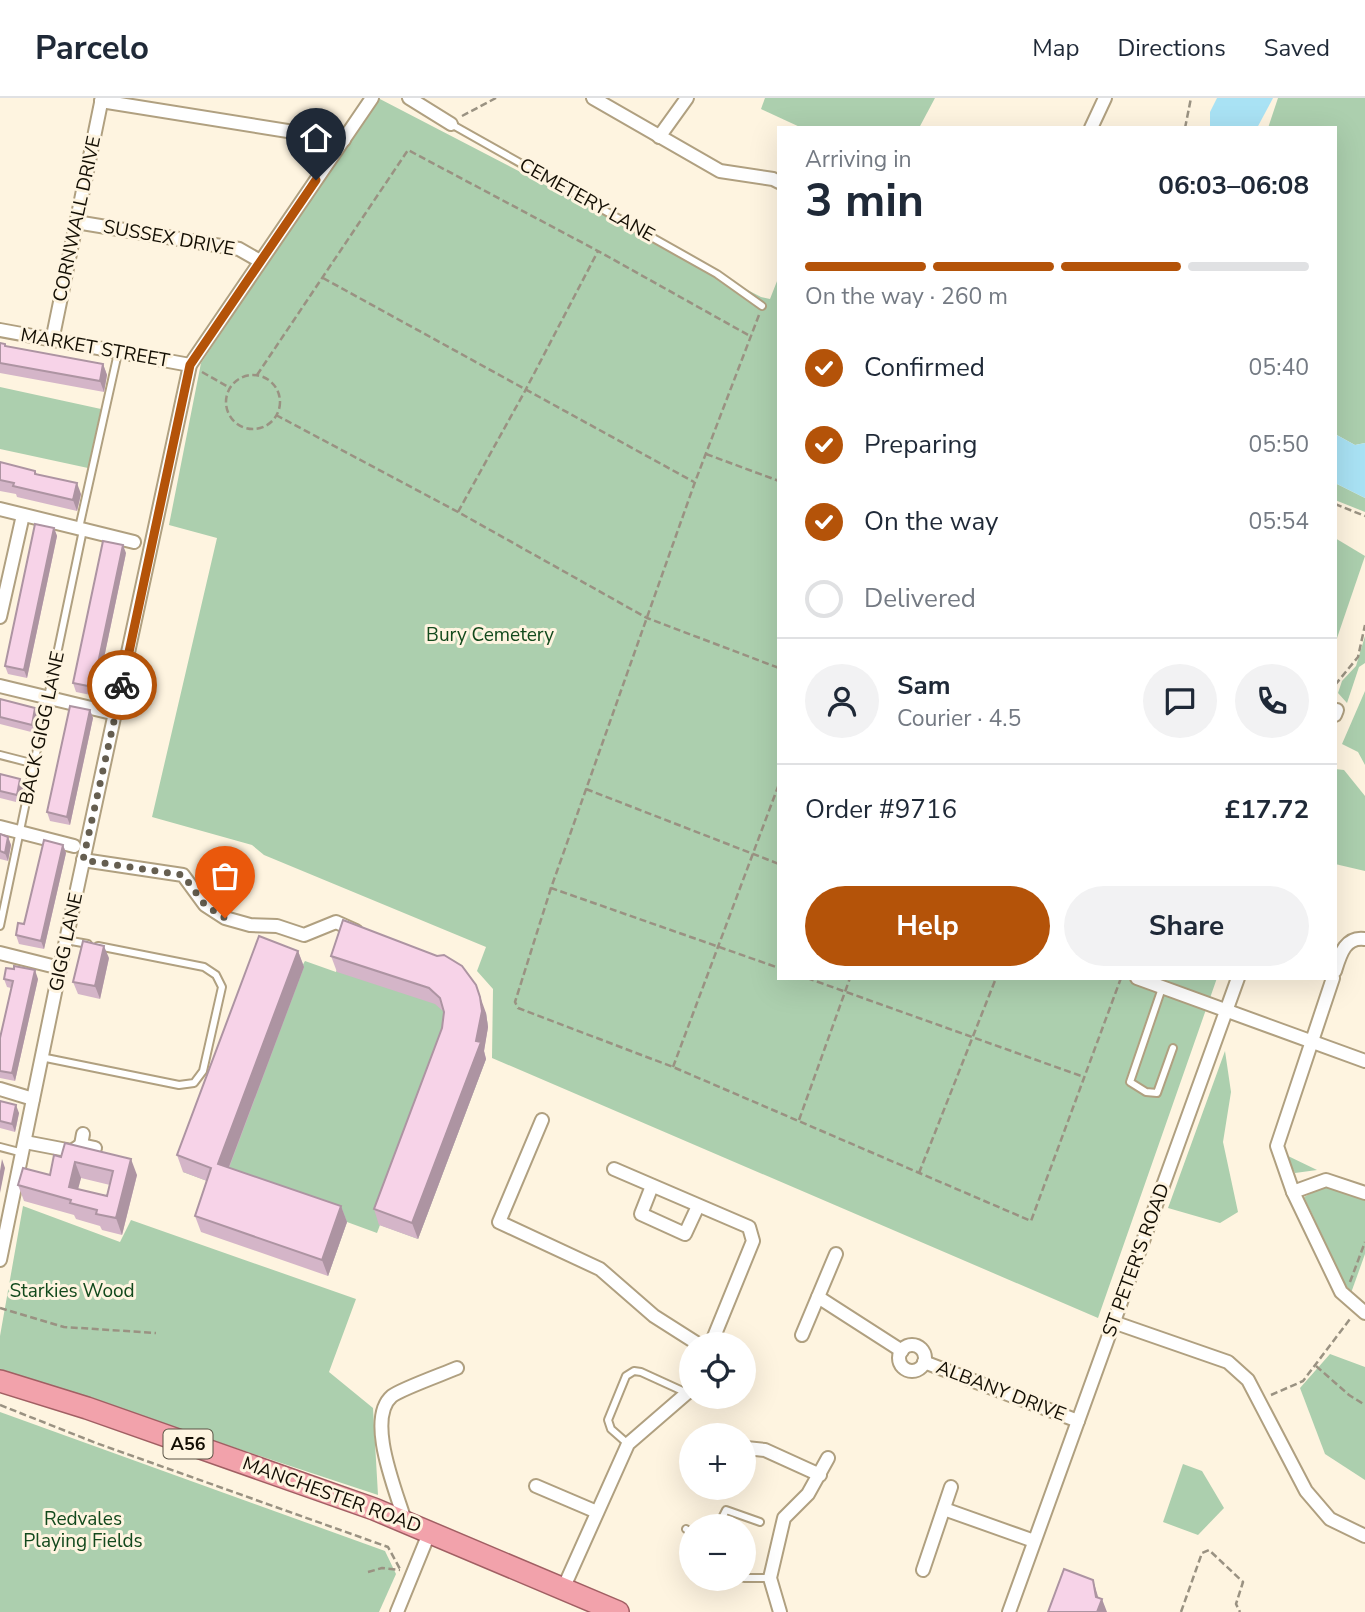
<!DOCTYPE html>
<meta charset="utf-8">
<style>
:root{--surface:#fff;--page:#f2f2f3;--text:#1f2937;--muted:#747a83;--line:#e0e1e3;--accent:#b45309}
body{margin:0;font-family:"Nunito Sans",sans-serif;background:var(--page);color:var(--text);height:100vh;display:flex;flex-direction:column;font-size:26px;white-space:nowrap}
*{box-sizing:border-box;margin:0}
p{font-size:23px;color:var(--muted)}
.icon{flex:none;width:38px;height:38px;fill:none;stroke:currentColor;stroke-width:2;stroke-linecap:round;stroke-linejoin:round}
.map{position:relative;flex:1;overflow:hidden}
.side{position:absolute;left:777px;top:28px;width:560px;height:854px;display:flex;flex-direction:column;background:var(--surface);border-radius:0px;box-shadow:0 7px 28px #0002}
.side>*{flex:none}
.controls{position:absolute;left:679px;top:1234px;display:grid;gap:14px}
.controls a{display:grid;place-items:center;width:77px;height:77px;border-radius:50%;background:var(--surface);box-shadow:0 7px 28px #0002;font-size:35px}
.pin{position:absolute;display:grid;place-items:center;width:60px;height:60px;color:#fff;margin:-72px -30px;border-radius:50% 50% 50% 0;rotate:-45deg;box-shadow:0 0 7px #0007}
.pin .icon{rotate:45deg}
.courier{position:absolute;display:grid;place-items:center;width:70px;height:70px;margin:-35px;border:5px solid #b45309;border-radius:50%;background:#fff;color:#222;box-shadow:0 2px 9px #0007}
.headline em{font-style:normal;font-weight:700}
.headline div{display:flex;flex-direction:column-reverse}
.headline{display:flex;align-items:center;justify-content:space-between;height:119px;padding:0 28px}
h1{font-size:46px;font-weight:700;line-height:52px}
.bar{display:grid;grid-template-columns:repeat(4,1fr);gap:10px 7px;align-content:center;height:84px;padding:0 28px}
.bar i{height:9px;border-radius:5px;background:var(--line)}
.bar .current{background:var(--accent)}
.bar p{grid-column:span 4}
.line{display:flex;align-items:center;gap:18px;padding:0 28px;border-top:2px solid var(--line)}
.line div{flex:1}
.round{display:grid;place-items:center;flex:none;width:74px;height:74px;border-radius:37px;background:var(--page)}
ol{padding:0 28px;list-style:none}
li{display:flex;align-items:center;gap:21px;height:77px}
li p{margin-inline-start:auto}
li .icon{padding:7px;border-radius:50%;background:var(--accent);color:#fff;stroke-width:4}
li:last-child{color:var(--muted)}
li i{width:38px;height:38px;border:4px solid var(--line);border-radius:50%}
.button{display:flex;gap:14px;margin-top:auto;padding:14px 28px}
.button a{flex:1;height:80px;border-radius:42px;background:var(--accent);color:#fff;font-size:28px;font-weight:700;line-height:80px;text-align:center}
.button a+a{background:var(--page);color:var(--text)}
header{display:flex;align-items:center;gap:42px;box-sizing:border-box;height:98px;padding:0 35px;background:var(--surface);border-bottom:2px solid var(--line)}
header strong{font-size:33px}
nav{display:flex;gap:38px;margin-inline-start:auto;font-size:24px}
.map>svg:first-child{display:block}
.green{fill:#accfae}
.water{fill:#a9e2f4}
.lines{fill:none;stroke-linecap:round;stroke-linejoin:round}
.service-casing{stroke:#b0a080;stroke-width:10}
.minor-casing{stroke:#b0a080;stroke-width:16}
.trunk-casing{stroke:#a15f63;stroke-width:24}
.path{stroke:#9a9282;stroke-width:2.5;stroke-dasharray:7 3.5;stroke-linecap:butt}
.service{stroke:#fff;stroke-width:6}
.minor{stroke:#fff;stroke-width:12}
.trunk{stroke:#f2a2ab;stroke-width:21}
.wall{fill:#d4b5c8;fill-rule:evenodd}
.shaded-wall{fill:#ad94a2}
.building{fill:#f7d3e8;stroke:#ad94a2;stroke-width:2;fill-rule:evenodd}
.done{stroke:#655e50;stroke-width:7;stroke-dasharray:0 12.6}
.route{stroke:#b45309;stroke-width:9}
.labels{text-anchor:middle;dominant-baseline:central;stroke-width:6;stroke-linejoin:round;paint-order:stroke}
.shield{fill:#fef4e0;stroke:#5a5345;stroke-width:2}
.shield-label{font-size:18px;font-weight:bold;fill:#130e03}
.street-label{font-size:19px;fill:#130e03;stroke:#fef4e0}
.park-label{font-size:19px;fill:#12491c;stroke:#fef4e0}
</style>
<header>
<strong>Parcelo</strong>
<nav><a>Map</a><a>Directions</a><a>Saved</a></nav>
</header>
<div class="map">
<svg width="1365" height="1514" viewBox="0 0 1365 1514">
<rect width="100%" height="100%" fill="#fef4e0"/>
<g class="green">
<polygon points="378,0 761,199 770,201 779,178 779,880 1217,880 1098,1220 492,960 493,891 477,873 486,849 264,757 252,747 152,719 217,440 169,427 201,265"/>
<polygon points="765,0 935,0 919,30 802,30 761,11"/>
<polygon points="1278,0 1365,0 1365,345 1355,347 1335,336 1335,30 1268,30"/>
<polygon points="0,289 101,311 88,370 0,351"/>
<polygon points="1335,385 1365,400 1365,414 1335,402"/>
<polygon points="1335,440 1365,458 1335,546"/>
<polygon points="1365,538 1365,565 1359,569 1347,605 1338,595 1342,583 1356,568"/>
<polygon points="1365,593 1365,667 1358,654 1342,646"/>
<polygon points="1335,671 1344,672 1365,698 1365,773 1335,766"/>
<polygon points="349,838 486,915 488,929 482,959 486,961 418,1141 380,1127 377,1135 347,1124 328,1178 218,1087 183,1074 305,863 336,874"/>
<polygon points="1225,953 1231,994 1223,1044 1238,1114 1220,1125 1168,1110"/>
<polygon points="1286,1057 1317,1072 1295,1075"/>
<polygon points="1327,1087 1365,1099 1365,1156 1351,1195 1344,1184 1304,1099"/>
<polygon points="23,1108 120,1144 131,1122 356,1201 329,1274 373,1310 378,1397 0,1272 0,1238"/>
<polygon points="1330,1256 1365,1269 1365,1382 1325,1356 1300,1290"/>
<polygon points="0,1314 385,1453 396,1476 379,1514 0,1514"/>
<polygon points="1183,1366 1202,1373 1224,1410 1198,1437 1163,1424"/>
</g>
<g class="water">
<polygon points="1217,0 1273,0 1257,30 1210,30 1210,14"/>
<polygon points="1335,336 1355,347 1365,345 1365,400 1335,385"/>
</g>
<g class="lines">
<g class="service-casing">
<g id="service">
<polyline points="451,26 717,176 762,208"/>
<polyline points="79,430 118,255"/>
<polyline points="0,657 35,666"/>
<polyline points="0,828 83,432"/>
<polyline points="66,842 88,846"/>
<polyline points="1162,890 1130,984 1146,994 1157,995 1173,950"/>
<polyline points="41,959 179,987 194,985 203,973 222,889 216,877 204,869 98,848"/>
<polyline points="0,1049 23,1055"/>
<polyline points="628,1346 611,1331 608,1322 626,1278 634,1273 641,1274 687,1295"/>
<polyline points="718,1428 726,1412 760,1424"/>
<polyline points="686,1431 691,1434"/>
<polyline points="691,1455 691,1459"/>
<polyline points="744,1480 770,1480"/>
</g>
</g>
<g class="minor-casing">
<g id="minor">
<polyline points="409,0 451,26"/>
<polyline points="593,0 720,73 773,81 779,84"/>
<polyline points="101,3 344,42"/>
<polyline points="1091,30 1105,0"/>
<polyline points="659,39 687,0"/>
<polyline points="76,124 239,151 260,163"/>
<polyline points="0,232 190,267"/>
<polyline points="52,243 102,0"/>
<polyline points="0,411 134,444"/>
<polyline points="0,519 23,417"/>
<polyline points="0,588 116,616"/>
<polyline points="1335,617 1337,612"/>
<polyline points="0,729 74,748"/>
<polyline points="83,762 183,777 205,807 225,820 250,827 277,828 304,837 336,824 356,833"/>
<polyline points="0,855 60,870"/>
<path d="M1335,873C1340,857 1345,838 1365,841"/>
<polyline points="1137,880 1365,963"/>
<polyline points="1333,880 1277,1048 1293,1094 1341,1194 1365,1215"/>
<polyline points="0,991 33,1001"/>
<polyline points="542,1022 499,1124 600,1171 654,1218 698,1246"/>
<polyline points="83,1036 81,1047 95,1050"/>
<polyline points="25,1044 72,1053 81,1047"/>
<polyline points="614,1071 749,1129 753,1143 711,1246"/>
<polyline points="652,1088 641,1116 685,1136 698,1108"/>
<polyline points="1293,1094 1326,1082 1365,1095"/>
<polyline points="0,1162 60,870 190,267 372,0"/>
<polyline points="818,1199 902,1253"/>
<polyline points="1113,1224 1228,1264 1248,1282 1306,1393 1330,1421 1365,1438"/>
<polyline points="802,1237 836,1156"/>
<circle cx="912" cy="1260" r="13"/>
<polyline points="924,1264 1078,1323"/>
<polyline points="746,1350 765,1352 820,1377"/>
<polyline points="536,1388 597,1414"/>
<polyline points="944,1411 1034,1443"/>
<path d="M405,1423C397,1395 365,1321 392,1298C401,1291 443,1276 457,1270"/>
<polyline points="923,1472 951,1389"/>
<polyline points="563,1491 628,1346 687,1295 691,1287"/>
<polyline points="397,1514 430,1433"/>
<polyline points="780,1514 770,1480 784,1420 808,1396 828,1360"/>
<polyline points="1009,1514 1238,880"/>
</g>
</g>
<g class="trunk-casing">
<polyline id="trunk" points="0,1283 87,1310 374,1411 618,1514"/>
</g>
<g class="path">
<polyline points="462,18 496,0"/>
<polyline points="1185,30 1191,0"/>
<polyline points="323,180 694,384"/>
<polyline points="759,217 695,384 551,790 779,870"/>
<polyline points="202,274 230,290"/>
<polyline points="257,277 408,52 598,153 750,238"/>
<circle cx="253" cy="304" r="27"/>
<polyline points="276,317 458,414 647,520 779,570"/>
<polyline points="706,356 779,383"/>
<polyline points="1335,406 1365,418"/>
<polyline points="458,414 525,293 598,153"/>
<polyline points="1335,587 1358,559 1365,527"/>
<polyline points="586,691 779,766"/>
<polyline points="551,790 515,904 518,910 673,969 1031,1123 1121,880"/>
<polyline points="807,880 1084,979"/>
<polyline points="673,969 779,686"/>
<polyline points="799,1022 850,880"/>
<polyline points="919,1075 996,880"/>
<polyline points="1350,1184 1365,1144"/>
<polyline points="0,1210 64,1229 156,1235"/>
<polyline points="1316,1268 1349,1297 1365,1307"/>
<polyline points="1271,1297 1303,1283 1350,1221"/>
<polyline points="0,1307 96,1345 388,1449 400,1471"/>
<polyline points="368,1474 382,1470 400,1472"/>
<polyline points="1181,1514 1202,1455 1209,1452 1243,1484 1236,1506 1240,1514"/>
</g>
<use href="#service" class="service"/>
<use href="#minor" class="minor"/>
<use href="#trunk" class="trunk"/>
</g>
<g class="wall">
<polygon points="0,245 5,246 6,248 103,266 107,277 104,294 0,275"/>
<polygon points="0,364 35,373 37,376 81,396 77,413 17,399 16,396 0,393"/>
<polygon points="54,430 57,438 27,580 8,576 5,568"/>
<polygon points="126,455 96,598 76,594 73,585"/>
<polygon points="0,601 35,610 38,618 35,635 0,626"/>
<polygon points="90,612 93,620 70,727 50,723 47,714"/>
<polygon points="0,676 20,681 23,689 20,705 0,700"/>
<polygon points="0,736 8,739 11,747 8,763 0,761"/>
<polygon points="63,747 66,755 44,851 19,846 16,837 24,826"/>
<polygon points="343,822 486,915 488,929 484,953 486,961 418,1141 379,1127 374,1111 442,930 444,914 435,906 337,874 331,858"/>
<polygon points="298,853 304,869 229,1070 341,1108 347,1124 328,1178 201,1134 195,1118 207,1083 183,1074 177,1057"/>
<polygon points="109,860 100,901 78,896 73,884"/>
<polygon points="4,881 38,881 15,983 0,980 0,940 11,890 7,889"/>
<polygon points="0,1003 19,1015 15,1034 0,1030"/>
<path d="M54,1057L137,1077L122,1137L102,1132L100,1128L76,1121L74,1117L24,1103L18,1087L50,1077ZM81,1080L110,1087L107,1098L78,1091Z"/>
</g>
<g class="shaded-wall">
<polygon points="103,266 107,277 104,294 100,283"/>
<polygon points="77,385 81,396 77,413 73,402"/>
<polygon points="54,430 57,438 27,580 24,572"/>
<polygon points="123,447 126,455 96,598 93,589"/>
<polygon points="35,610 38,618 35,635 32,627"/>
<polygon points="90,612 93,620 70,727 67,719"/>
<polygon points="20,681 23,689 20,705 17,697"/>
<polygon points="8,739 11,747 8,763 5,755"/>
<polygon points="63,747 66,755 44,851 41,843"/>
<polygon points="104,848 109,860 100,901 95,888"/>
<polygon points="298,853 304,869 224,1082 218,1066"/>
<polygon points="35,872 38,881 15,983 12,975"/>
<polygon points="476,887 486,915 488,929 484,953 486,961 418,1141 412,1125 476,943"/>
<polygon points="16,1007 19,1015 15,1034 12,1026"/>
<polygon points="2,1061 5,1070 0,1095 0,1073"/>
<polygon points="131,1061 137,1077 122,1137 116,1120"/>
<polygon points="75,1064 81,1080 74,1106 69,1089"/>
<polygon points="341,1108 347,1124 328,1178 322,1162"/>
<polygon points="1093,1482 1100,1505 1102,1501 1107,1514 1097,1514 1096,1499"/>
</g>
<g class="building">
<polygon points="0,245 5,246 5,248 103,266 100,283 0,265"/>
<polygon points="0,364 35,373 35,376 77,385 73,402 13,388 14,385 0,382"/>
<polygon points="35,426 54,430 24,572 5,568"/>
<polygon points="103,443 123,447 93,589 73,585"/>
<polygon points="0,601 35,610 32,627 0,619"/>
<polygon points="70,608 90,612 67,719 47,714"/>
<polygon points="0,676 20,681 17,697 0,693"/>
<polygon points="0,736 8,739 5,755 0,753"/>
<polygon points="44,742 63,747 41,843 16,837 18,825 24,826"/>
<polygon points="343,822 437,858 444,857 462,868 476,887 480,899 482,913 476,943 481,944 412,1125 374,1111 442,930 444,914 440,900 429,890 331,858"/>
<polygon points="259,838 298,853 218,1066 341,1108 322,1162 195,1118 211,1070 177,1057"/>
<polygon points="83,843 104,848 95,888 73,884"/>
<polygon points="14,868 35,872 12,975 0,973 0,940 13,883 4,881 6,870 14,871"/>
<polygon points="0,1003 16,1007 12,1026 0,1023"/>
<path d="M65,1045L131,1061L116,1120L96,1116L97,1112L70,1105L71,1102L18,1087L23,1070L50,1077L54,1057L61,1059ZM75,1064L113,1073L107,1098L69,1089Z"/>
<polygon points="1064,1471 1093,1482 1096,1499 1102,1501 1097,1514 1048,1514"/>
</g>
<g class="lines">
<polyline class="done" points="122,587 83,762 183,777 205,807 225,820"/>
<polyline class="route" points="122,587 190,267 316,82"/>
</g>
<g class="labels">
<rect class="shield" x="163.5" y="1331.5" width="49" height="29" rx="5"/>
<g class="shield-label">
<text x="188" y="1346">A56</text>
</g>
<g class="street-label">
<text transform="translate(587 102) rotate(29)">CEMETERY LANE</text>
<text transform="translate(77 121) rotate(-78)">CORNWALL DRIVE</text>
<text transform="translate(169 140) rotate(10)">SUSSEX DRIVE</text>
<text transform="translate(95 250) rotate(10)">MARKET STREET</text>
<text transform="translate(42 630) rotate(-78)">BACK GIGG LANE</text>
<text transform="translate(66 844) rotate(-78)">GIGG LANE</text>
<text transform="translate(1136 1162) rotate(-70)">ST PETER'S ROAD</text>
<text transform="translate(1001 1293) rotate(21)">ALBANY DRIVE</text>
<text transform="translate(332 1397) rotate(20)">MANCHESTER ROAD</text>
</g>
<g class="park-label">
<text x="490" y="537">Bury Cemetery</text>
<text x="72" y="1193">Starkies Wood</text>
<text x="83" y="1421">Redvales<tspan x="83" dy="22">Playing Fields</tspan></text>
</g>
</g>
</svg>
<div class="controls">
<a><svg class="icon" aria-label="locate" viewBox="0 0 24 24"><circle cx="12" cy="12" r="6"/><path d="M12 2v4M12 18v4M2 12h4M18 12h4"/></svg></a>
<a>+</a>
<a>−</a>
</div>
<div class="pin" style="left:225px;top:820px;background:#ea580c"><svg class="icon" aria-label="bag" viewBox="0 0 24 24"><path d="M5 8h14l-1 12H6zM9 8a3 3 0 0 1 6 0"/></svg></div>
<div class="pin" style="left:316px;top:82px;background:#1f2937"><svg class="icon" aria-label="home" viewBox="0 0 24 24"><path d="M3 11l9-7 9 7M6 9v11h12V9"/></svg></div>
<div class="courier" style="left:122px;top:587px"><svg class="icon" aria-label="bike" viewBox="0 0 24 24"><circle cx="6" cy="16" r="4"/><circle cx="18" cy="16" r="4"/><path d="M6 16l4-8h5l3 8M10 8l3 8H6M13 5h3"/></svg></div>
<section class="side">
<div class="headline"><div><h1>3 min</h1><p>Arriving in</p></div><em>06:03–06:08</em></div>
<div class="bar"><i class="current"></i><i class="current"></i><i class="current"></i><i></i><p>On the way · 260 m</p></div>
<ol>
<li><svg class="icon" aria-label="check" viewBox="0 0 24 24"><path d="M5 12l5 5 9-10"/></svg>Confirmed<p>05:40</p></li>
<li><svg class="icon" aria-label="check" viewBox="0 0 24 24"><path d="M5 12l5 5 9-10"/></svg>Preparing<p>05:50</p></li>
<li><svg class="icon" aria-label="check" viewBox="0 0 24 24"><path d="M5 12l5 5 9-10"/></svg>On the way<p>05:54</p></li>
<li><i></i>Delivered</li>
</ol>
<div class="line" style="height:126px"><a class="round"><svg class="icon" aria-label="person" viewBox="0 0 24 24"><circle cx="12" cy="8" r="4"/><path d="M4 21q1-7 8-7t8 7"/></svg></a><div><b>Sam</b><p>Courier · 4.5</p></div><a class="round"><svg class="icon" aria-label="chat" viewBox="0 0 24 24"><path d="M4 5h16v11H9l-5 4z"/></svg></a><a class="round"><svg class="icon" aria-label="phone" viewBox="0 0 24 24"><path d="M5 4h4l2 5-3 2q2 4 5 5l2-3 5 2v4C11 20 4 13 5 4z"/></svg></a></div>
<div class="line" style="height:91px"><div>Order #9716</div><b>£17.72</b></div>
<div class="button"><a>Help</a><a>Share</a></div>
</section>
</div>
